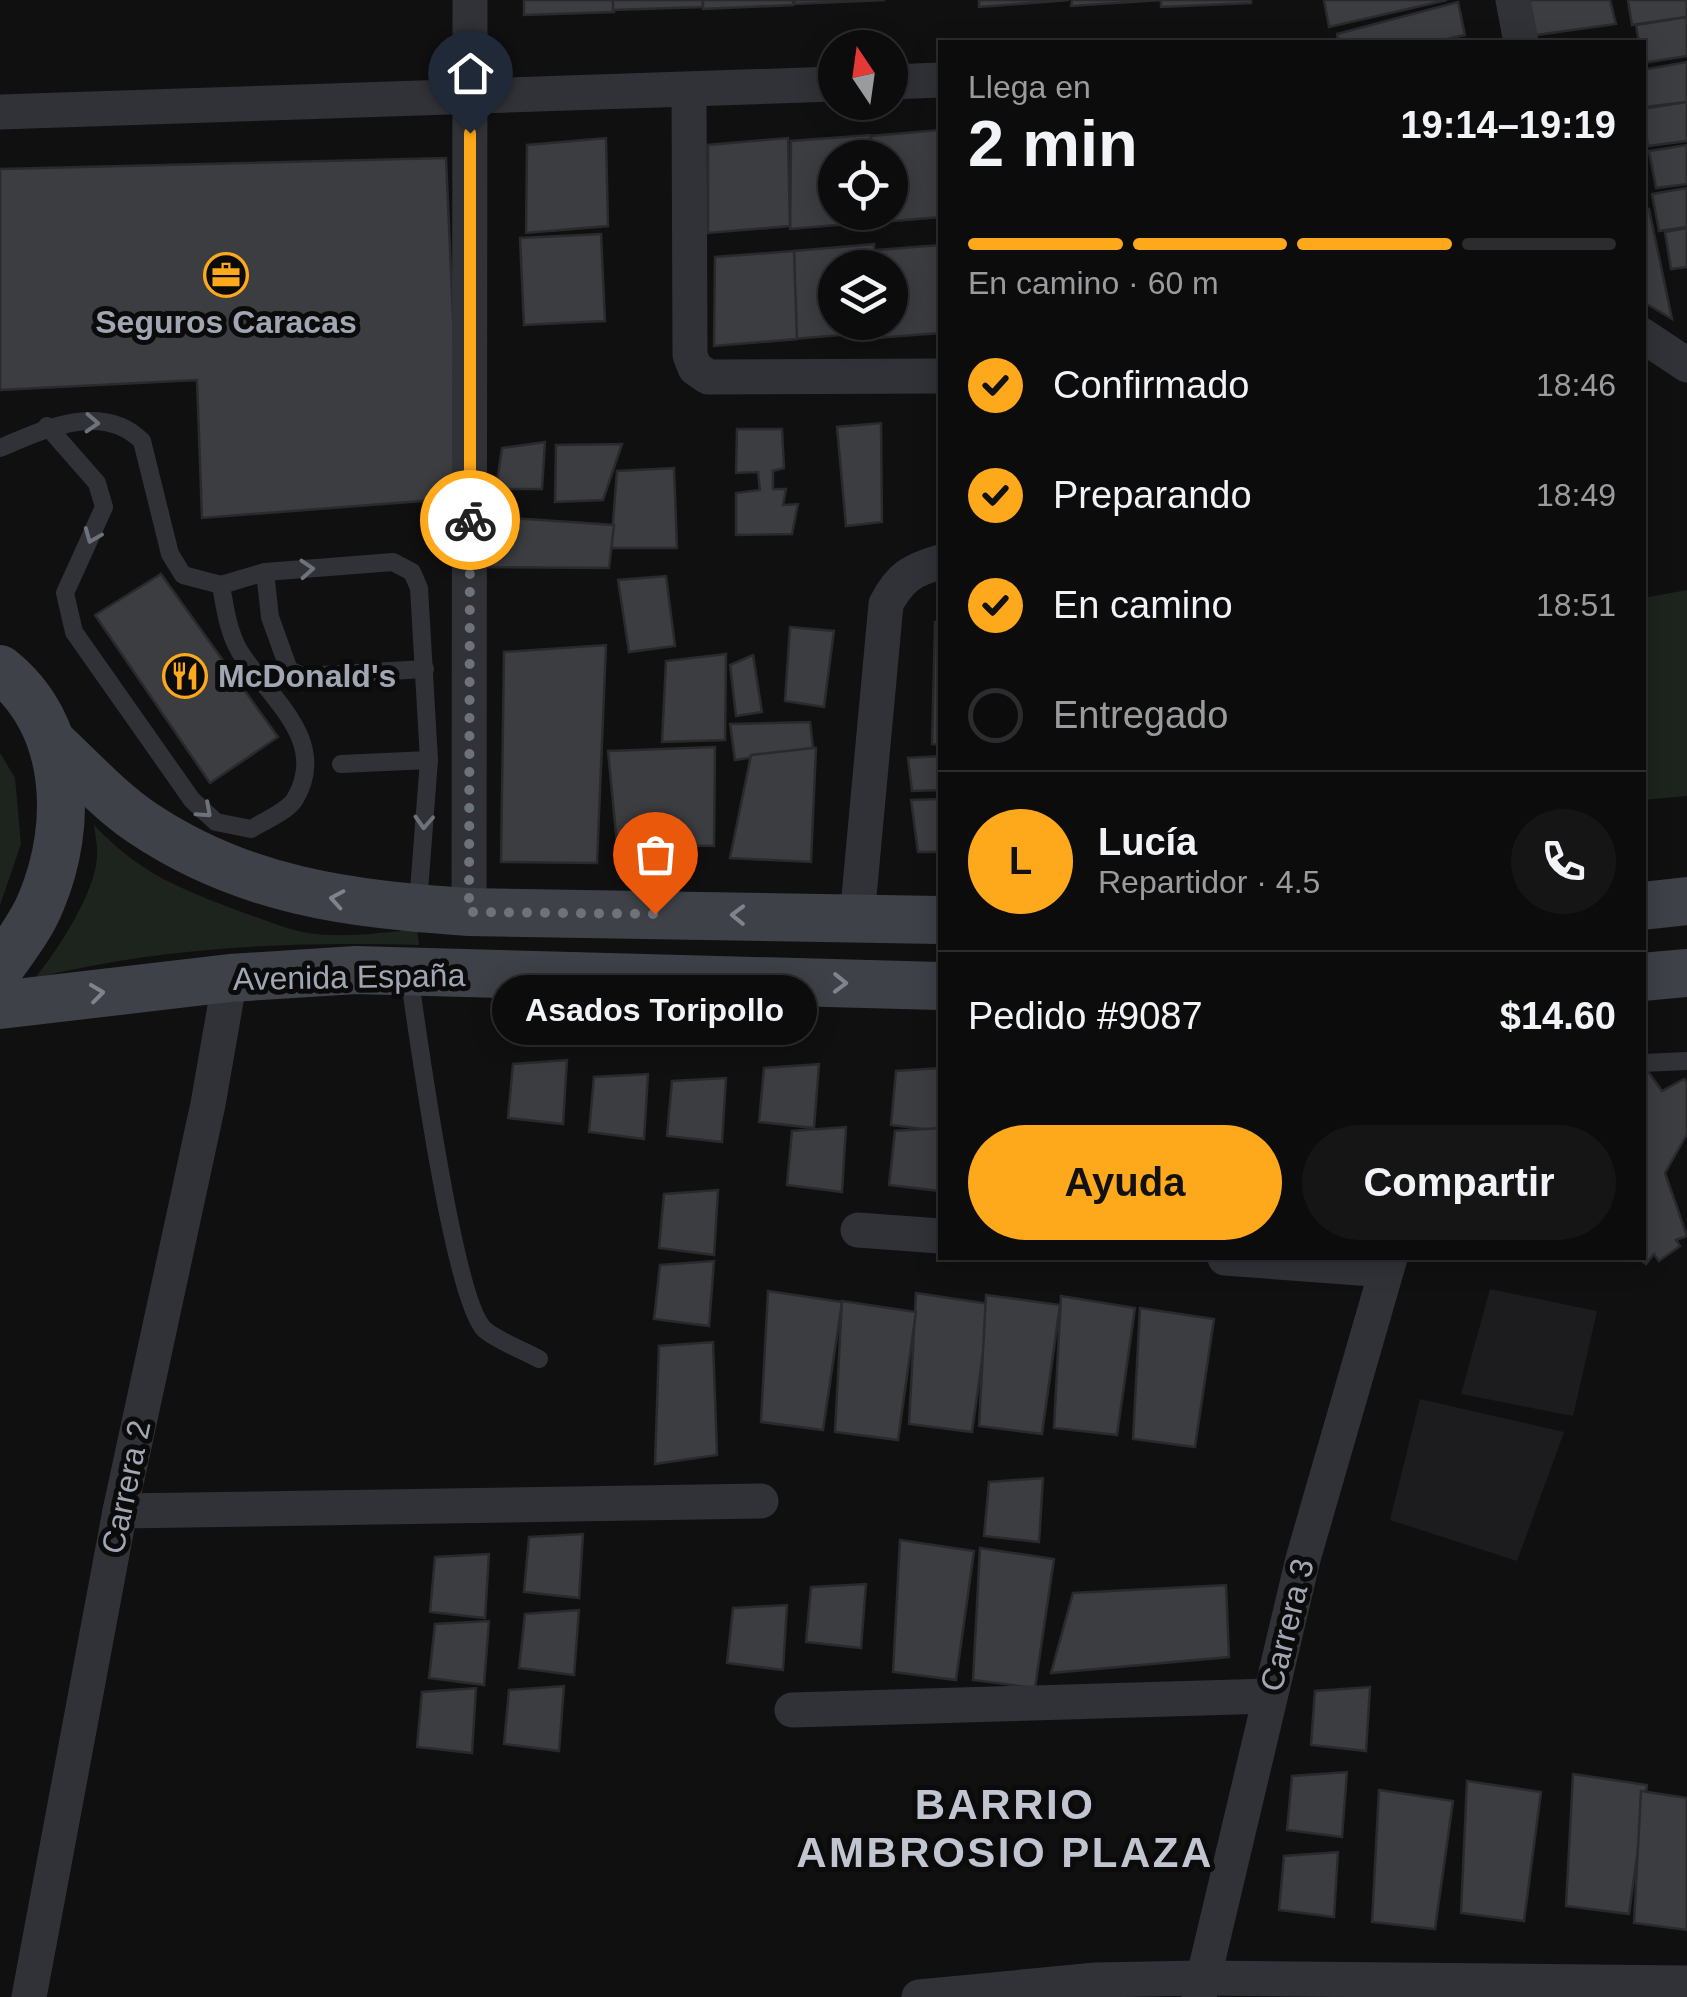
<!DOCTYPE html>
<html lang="es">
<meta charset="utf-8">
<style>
:root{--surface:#0c0c0d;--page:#151516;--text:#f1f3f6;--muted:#9a9b9d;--line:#2c2c2e;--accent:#fea91b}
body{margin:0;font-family:Arial,sans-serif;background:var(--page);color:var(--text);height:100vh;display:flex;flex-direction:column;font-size:38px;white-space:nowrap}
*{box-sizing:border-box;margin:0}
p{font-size:32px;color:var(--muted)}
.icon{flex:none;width:55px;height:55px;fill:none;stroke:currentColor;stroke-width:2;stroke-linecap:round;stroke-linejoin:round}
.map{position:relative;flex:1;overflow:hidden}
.drawer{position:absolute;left:938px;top:40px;width:708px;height:1220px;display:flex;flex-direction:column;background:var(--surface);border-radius:0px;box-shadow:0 5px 25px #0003,0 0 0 2px var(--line)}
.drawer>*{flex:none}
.needle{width:65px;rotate:347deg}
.tools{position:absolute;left:818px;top:30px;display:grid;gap:20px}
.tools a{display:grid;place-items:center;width:90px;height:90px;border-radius:50%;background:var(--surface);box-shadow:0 5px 25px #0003,0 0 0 2px var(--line);font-size:50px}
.pin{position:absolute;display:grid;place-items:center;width:85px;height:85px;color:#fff;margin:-102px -42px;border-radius:50% 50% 50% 0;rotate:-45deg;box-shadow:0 0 10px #0007}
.pin .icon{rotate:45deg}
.courier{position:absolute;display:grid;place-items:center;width:100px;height:100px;margin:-50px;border:8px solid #fea91b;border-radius:50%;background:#fff;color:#222;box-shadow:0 2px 12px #0007}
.bubble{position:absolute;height:70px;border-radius:35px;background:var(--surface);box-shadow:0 5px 25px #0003,0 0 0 2px var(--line);font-size:32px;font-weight:600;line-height:70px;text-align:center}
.head em{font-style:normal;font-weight:600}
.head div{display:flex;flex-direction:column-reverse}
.head{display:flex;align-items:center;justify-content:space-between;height:170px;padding:0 30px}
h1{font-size:65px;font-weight:600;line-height:75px}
.bar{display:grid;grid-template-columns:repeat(4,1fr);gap:15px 10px;align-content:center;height:120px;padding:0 30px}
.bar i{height:12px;border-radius:8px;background:var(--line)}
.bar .on{background:var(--accent)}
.bar p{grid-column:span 4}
.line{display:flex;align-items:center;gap:25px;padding:0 30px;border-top:2px solid var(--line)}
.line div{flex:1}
.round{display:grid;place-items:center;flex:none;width:105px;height:105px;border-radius:52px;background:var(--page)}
ol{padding:0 30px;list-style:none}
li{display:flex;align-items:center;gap:30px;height:110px}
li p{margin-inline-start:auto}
li .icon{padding:10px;border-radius:50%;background:var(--accent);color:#111;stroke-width:4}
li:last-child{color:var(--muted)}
li i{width:55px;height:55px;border:5px solid var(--line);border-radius:50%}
.action{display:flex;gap:20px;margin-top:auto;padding:20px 30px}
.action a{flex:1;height:115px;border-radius:60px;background:var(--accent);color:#111;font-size:40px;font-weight:600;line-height:115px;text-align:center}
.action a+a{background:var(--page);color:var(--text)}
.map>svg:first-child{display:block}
.built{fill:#1c1c1e}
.green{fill:#1c241d}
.building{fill:#3c3d41;stroke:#2a2a2d;stroke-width:2.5}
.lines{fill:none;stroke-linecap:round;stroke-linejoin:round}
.lane{stroke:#313237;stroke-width:18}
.street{stroke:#313237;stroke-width:35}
.secondary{stroke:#3e4147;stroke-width:48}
.oneway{stroke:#6e727b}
.oneway2{stroke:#7e838d}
.done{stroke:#6e727a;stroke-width:10;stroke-dasharray:0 18}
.route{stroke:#fea91b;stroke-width:12}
.labels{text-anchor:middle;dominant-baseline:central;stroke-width:10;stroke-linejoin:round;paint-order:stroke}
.poi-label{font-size:32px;font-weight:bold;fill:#a0a7b3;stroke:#0b0b0c}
.street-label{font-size:32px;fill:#a0a7b3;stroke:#0b0b0c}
.district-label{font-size:42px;font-weight:bold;letter-spacing:2.5px;fill:#c1c5cf;stroke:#0b0b0c}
</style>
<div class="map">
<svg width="1687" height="1997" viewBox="0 0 1687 1997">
<rect width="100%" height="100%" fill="#101011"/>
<g class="built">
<polygon points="1490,1289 1597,1311 1573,1416 1461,1394"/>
<polygon points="1420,1399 1564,1432 1517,1561 1390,1520"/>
</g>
<g class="green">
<polygon points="1687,590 1687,796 1643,800 1643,598"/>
<polygon points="0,753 15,778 21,844 0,905"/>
<path d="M94,825C140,874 181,889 244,913C263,919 283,928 302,932C338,939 381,933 417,929L419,945C290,941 161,947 35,978C58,950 95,893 97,857C98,847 95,835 94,825Z"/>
</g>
<g class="building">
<polygon points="524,0 614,0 614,12 524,15"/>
<polygon points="613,0 703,0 703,7 613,10"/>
<polygon points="703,0 793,0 793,5 703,9"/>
<polygon points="795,0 885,0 795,4"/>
<polygon points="979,0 1069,0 979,7"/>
<polygon points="1072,0 1161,0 1071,6"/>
<polygon points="1161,0 1251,0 1251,3 1161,7"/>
<polygon points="1324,0 1447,0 1329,27"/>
<polygon points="1523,0 1610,0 1616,24 1529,36"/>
<polygon points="1628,0 1687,0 1687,17 1632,25"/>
<polygon points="1458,2 1465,35 1434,42 1338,42 1337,34"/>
<polygon points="1687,17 1687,56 1643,63 1642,42 1639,42 1636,25"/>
<polygon points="1687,62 1687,102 1645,107 1642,70"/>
<polygon points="1687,102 1687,141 1648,146 1642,109"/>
<polygon points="940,130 940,217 871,223 871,212 890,212 890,158 871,158 871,136"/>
<polygon points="870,135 871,158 835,158 835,212 872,212 872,222 790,229 791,141"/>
<polygon points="606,138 608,226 526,233 527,145"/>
<polygon points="788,138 790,226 708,233 708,145"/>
<polygon points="1687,145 1687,184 1656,188 1649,151"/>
<polygon points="446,158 461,498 202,518 197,380 0,390 0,169"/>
<polygon points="1687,188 1687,227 1659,231 1652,194"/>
<polygon points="1642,209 1649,209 1672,319 1642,301"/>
<polygon points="1687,228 1687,267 1671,269 1665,232"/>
<polygon points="601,234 605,321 524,325 520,238"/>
<polygon points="874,244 875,268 835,268 835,322 876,322 876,332 794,339 794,251"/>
<polygon points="940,245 940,333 876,338 876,322 890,322 890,268 877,268 877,250"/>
<polygon points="794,251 797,339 714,346 715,257"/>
<polygon points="881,423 882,522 846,526 837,427"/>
<polygon points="737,429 782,429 784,468 773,471 773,489 786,489 783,505 798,504 792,534 736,535 736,493 760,490 758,472 736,473"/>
<polygon points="545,442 542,489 496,489 502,448"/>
<polygon points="622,444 603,500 555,502 556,445"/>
<polygon points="674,468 677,548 611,548 617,471"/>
<polygon points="481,516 614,525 609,568 476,567"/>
<polygon points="161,574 278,737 210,783 95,615"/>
<polygon points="666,576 675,646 629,652 618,580"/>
<polygon points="940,620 940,745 932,744 935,622"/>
<polygon points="790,627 834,631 824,707 785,701"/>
<polygon points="606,645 597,863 501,862 504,652"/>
<polygon points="726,654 725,740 662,742 666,661"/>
<polygon points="753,655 762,712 736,716 730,665"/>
<polygon points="810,722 813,748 735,760 730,724"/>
<polygon points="715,747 714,846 617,844 608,751"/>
<polygon points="813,748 816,748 811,862 730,858 751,755"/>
<polygon points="940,756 940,790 912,791 908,758"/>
<polygon points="940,799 940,852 918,852 911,800"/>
<polygon points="567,1060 563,1124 508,1118 513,1064"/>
<polygon points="819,1064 814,1128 759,1122 764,1068"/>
<polygon points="940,1068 940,1131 891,1125 896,1071"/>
<polygon points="1647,1070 1662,1091 1684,1079 1687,1082 1687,1134 1665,1173 1687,1236 1676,1240 1680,1246 1659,1261 1654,1254 1646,1264 1638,1258 1642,1258 1642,1075"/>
<polygon points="648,1074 644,1139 589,1132 594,1077"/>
<polygon points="726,1078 722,1142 667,1136 672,1081"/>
<polygon points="846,1127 842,1192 787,1185 792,1131"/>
<polygon points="940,1128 940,1191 889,1185 895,1131"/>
<polygon points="718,1190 714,1255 659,1248 664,1194"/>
<polygon points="714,1261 709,1326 654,1319 660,1265"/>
<polygon points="768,1291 842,1302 823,1430 761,1422"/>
<polygon points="916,1293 990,1304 972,1432 909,1424"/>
<polygon points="986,1295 1060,1305 1042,1434 979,1426"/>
<polygon points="1061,1296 1135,1308 1117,1435 1054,1428"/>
<polygon points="842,1301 916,1312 898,1440 835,1432"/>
<polygon points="1140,1308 1214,1319 1195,1447 1133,1439"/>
<polygon points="713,1342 717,1455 655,1464 659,1346"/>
<polygon points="1043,1478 1039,1542 984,1536 989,1482"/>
<polygon points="583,1534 579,1598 524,1592 529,1537"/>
<polygon points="900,1540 974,1551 956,1680 893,1672"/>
<polygon points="980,1548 1054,1559 1035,1688 973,1680"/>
<polygon points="489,1554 485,1618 430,1612 435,1557"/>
<polygon points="866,1584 861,1648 806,1642 811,1587"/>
<polygon points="1226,1585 1229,1657 1051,1673 1073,1593"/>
<polygon points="787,1605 783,1670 727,1663 733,1608"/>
<polygon points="579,1610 574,1675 519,1668 525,1614"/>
<polygon points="489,1621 484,1685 429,1678 435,1624"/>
<polygon points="564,1686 559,1751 504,1744 509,1690"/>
<polygon points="1370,1687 1366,1751 1311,1745 1315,1691"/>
<polygon points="476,1688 472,1753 417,1747 422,1692"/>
<polygon points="1347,1772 1342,1837 1287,1830 1292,1776"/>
<polygon points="1573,1774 1647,1785 1629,1914 1566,1906"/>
<polygon points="1467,1781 1541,1792 1524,1921 1461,1913"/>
<polygon points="1379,1790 1453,1801 1435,1929 1372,1922"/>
<polygon points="1641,1791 1687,1798 1687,1930 1634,1923"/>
<polygon points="1338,1852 1334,1917 1279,1910 1284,1856"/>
</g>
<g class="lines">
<g class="lane">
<path d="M47,426L97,483L104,507L65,593L74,632L192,800L216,822L251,829C264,821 287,812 295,799C330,740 268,697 240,652C228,632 225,608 221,585"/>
<path d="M0,448C43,430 102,401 142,441L170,554L183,575L221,585L265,572L393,562L412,572L419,588L429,760L418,904"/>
<polyline points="265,572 270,617 289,670 303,676 425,669"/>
<polyline points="341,764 429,760"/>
<path d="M409,974C417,1029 454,1303 485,1330C500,1342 523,1350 539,1359"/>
<polyline points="1642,1063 1687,1061"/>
</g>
<g class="street">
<polyline points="1513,0 1521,42"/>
<polyline points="890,82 940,80"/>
<polyline points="689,90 690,355 695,368 708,377 940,376"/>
<polyline points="0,112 835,84"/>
<polyline points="1642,335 1687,365"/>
<polyline points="469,912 470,0"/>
<path d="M857,918L886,604C900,577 912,570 940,562"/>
<polyline points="858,1230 940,1236"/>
<polyline points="1225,1258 1386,1270"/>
<polyline points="120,1511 761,1501"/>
<polyline points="792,1710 1270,1696"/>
<polyline points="29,1997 120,1511 208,1104 230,978"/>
<polyline points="919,1997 1096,1980 1202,1978 1687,1983"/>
<polyline points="1199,1997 1303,1559 1390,1258"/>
</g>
<g class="secondary">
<path d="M0,669C70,724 74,824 41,902C32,925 14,948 0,968"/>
<path d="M55,745C83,771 110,801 141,822C243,891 349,904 469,912L940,920"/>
<polyline points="1642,906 1687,901"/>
<polyline points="1642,977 1687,973"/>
<polyline points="0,1005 230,978 356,970 940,986"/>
</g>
</g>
<defs><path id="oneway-chevron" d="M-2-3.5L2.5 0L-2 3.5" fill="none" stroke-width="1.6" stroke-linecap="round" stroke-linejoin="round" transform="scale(2.5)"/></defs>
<g class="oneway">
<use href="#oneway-chevron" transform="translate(92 423) rotate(3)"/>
<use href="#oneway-chevron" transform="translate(92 536) rotate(112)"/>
<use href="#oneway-chevron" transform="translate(307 569) rotate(-4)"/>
<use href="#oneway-chevron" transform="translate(205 811) rotate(42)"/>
<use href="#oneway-chevron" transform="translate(424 822) rotate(93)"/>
</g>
<g class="oneway2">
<use href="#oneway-chevron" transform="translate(337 899) rotate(-170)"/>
<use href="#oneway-chevron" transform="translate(738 915) rotate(-179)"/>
<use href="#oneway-chevron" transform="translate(840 983) rotate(1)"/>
<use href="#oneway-chevron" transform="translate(97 993) rotate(-7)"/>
</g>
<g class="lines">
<polyline class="done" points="470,520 469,912 655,914"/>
<polyline class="route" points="470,520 470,133"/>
</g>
<defs>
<g id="office-ring" transform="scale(2.25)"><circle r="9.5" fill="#0b0b0c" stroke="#fea91b" stroke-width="1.5"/><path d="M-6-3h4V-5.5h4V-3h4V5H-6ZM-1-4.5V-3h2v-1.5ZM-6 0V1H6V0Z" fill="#fea91b"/></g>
<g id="restaurant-ring" transform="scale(2.25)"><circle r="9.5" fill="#0b0b0c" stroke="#fea91b" stroke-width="1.5"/><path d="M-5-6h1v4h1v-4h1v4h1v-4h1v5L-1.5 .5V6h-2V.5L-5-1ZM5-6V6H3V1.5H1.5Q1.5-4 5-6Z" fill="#fea91b"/></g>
</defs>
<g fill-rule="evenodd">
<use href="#office-ring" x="226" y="275"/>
<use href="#restaurant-ring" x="185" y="676"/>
</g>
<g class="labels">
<g class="poi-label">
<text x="226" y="322">Seguros Caracas</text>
<text x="218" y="676" text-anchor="start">McDonald's</text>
</g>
<g class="street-label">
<text transform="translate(349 977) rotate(-1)">Avenida España</text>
<text transform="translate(126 1487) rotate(-78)">Carrera 2</text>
<text transform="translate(1287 1625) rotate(-76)">Carrera 3</text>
</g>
<g class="district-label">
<text x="1005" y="1804">BARRIO<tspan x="1005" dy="48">AMBROSIO PLAZA</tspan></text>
</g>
</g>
</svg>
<div class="tools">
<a><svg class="needle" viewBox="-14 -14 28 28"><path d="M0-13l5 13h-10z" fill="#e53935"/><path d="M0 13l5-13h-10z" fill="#9a9b9d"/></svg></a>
<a><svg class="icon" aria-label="locate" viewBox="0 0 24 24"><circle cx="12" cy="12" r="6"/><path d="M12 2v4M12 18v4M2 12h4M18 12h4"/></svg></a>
<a><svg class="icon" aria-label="layers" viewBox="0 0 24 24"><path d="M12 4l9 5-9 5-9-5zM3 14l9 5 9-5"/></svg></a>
</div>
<div class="pin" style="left:655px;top:914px;background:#ea580c"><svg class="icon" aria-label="bag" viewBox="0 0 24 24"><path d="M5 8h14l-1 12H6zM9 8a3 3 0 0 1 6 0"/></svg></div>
<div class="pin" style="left:470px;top:133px;background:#1f2937"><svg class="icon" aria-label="home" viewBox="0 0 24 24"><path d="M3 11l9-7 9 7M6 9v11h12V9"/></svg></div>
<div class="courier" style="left:470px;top:520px"><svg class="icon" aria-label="bike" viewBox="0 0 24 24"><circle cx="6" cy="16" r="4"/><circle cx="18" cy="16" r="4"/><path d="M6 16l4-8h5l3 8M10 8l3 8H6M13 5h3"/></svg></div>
<div class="bubble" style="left:492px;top:975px;width:325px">Asados Toripollo</div>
<section class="drawer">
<div class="head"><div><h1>2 min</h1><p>Llega en</p></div><em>19:14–19:19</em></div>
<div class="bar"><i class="on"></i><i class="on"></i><i class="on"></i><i></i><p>En camino · 60 m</p></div>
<ol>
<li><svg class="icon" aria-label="check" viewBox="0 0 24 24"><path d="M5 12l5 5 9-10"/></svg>Confirmado<p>18:46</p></li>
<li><svg class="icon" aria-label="check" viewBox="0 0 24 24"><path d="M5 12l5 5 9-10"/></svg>Preparando<p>18:49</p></li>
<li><svg class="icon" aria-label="check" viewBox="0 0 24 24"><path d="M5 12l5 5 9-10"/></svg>En camino<p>18:51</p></li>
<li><i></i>Entregado</li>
</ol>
<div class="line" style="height:180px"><b class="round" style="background:var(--accent);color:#111">L</b><div><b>Lucía</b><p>Repartidor · 4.5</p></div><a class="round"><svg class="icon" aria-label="phone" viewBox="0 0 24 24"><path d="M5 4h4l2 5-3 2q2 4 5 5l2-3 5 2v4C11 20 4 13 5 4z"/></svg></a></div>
<div class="line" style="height:130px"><div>Pedido #9087</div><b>$14.60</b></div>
<div class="action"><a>Ayuda</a><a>Compartir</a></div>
</section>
</div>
